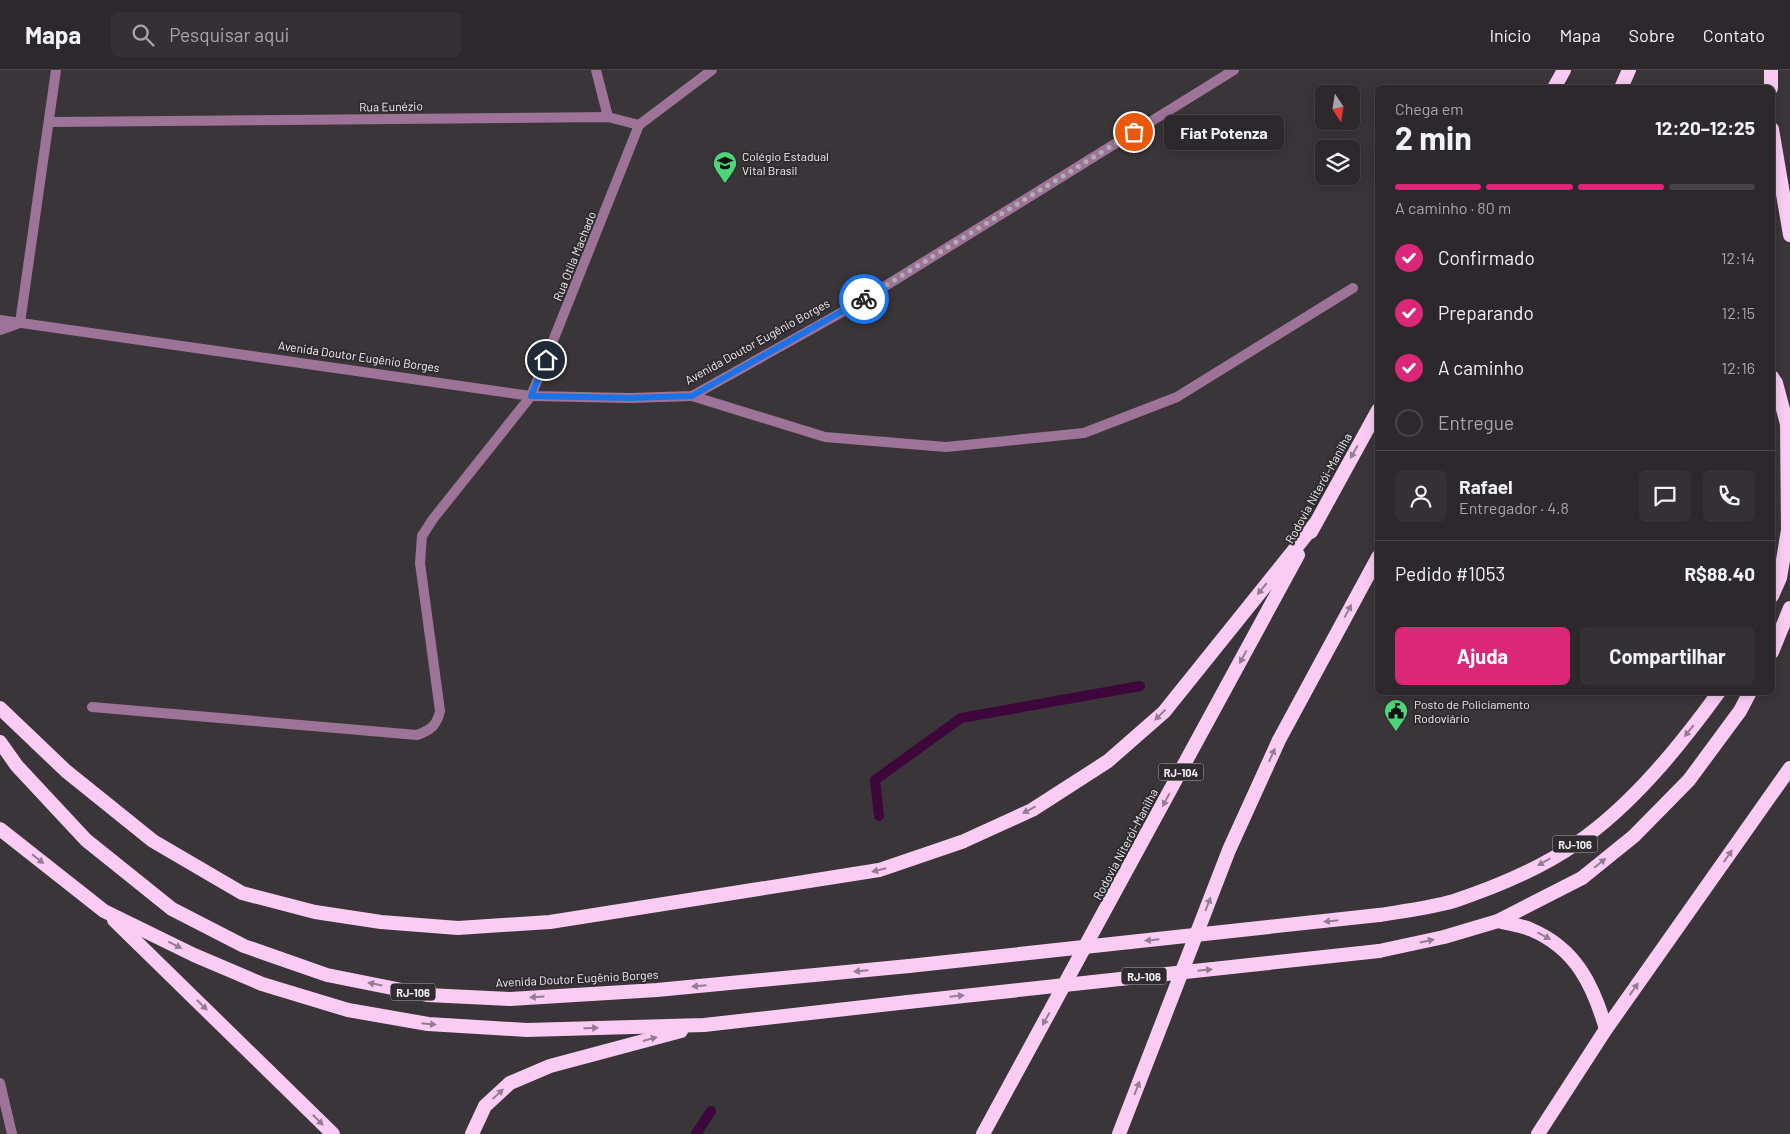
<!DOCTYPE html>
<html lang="pt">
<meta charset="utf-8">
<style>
:root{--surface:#2c282b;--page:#343033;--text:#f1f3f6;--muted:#a6a6a9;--line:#484447;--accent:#db2777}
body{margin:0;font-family:Barlow,sans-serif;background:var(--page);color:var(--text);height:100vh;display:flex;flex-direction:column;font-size:19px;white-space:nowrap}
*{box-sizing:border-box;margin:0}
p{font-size:16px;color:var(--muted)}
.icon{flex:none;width:28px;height:28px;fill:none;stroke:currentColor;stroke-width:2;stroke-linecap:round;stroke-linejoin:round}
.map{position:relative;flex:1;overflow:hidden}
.panel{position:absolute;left:1375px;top:15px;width:400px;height:610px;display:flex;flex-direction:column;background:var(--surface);border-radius:8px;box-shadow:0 2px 12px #0003,0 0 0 1px var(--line)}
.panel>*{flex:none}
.needle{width:32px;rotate:168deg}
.buttons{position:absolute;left:1315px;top:15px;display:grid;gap:10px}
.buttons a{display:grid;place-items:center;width:45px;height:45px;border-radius:8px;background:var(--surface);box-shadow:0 2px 12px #0003,0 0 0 1px var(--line);font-size:25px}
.pin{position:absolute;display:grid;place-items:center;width:42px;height:42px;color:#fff;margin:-21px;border:2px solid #fff;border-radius:50%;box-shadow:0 1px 5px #0007}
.courier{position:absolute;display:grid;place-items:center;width:50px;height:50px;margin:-25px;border:4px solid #1a73e8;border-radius:50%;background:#fff;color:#222;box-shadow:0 1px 6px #0007}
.bubble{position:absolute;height:35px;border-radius:8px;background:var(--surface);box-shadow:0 2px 12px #0003,0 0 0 1px var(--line);font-size:16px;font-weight:700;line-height:35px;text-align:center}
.head em{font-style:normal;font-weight:700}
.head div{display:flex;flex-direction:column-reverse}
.head{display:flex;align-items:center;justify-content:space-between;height:85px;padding:0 20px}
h1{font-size:32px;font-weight:700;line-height:38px}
.bar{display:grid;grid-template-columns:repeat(4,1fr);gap:8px 5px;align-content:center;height:60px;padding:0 20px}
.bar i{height:6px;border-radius:4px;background:var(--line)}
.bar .selected{background:var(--accent)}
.bar p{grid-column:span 4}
.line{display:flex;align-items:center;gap:12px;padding:0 20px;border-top:1px solid var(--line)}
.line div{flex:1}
.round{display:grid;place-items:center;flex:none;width:52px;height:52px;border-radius:8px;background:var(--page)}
ol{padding:0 20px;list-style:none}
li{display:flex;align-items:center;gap:15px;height:55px}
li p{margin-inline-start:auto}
li .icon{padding:5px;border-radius:50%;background:var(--accent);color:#fff;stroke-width:4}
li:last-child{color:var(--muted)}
li i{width:28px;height:28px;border:2px solid var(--line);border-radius:50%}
.primary-button{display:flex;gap:10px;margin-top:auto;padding:10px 20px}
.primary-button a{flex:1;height:58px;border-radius:8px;background:var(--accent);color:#fff;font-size:20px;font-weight:700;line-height:58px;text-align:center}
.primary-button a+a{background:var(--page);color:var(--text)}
header{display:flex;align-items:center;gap:30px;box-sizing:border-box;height:70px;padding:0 25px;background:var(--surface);border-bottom:1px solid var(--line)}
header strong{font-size:24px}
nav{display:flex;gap:28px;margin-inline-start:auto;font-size:18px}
.search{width:350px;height:45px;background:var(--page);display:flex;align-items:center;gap:12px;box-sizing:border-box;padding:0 18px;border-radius:8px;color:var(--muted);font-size:19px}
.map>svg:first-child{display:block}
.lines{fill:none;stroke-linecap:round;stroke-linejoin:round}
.stream{stroke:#3e073c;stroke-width:10}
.service{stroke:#9d7398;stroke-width:10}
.minor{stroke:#9d7398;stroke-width:10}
.trunk{stroke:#faccf4;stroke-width:14}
.trunk-bridge{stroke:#faccf4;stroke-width:14}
.oneway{fill:#947c92}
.done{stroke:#b1aeb1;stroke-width:5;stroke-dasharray:0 9}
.route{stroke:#1a73e8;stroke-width:6}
.labels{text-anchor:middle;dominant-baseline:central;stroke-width:4;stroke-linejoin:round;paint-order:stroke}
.shield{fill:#2f2b2f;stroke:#b7b4b7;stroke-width:1}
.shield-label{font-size:11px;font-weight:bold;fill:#f1eff1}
.street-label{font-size:12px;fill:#f1eff1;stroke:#2f2b2f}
.poi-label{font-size:12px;fill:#f1eff1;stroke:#2f2b2f;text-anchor:start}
</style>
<header>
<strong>Mapa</strong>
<div class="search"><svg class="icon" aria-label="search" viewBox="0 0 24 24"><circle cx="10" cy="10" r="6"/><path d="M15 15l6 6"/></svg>Pesquisar aqui</div>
<nav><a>Início</a><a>Mapa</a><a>Sobre</a><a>Contato</a></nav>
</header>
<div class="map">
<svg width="1790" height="1064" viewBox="0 0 1790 1064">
<rect width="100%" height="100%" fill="#3a3539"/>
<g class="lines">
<g class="stream">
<polyline points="879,746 875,710 961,648 1140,616"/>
<polyline points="696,1064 711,1041"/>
</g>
<g class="service">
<polyline points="692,326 825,367 946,377 1084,363 1177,327 1353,218"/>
<path d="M92,637L417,665C431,660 437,655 440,641L420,493L422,466L433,449L531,326"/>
</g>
<g class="minor">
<polyline points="596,0 608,47"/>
<polyline points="50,52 608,47 639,55 712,0"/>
<polyline points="0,250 531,326 630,328 692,326 853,236 1234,0"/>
<polyline points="20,253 56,0"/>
<polyline points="0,260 17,254"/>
<polyline points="531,326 639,55"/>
<polyline points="0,1013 12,1064"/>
</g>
<g class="trunk">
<polyline points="1771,0 1771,18"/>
<polyline points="1554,18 1564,0"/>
<polyline points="1621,18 1629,0"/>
<polyline points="1772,59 1790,165"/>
<polyline points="1772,307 1776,313 1787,354 1788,460 1780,508 1772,526"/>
<polyline points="1311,462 1378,340"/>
<polyline points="1772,582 1790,538"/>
<polyline points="0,638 66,701 153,771 242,823 315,842 381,852 458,858 550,852 879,800 964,771 1032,740 1108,691 1164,642 1315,454"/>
<polyline points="0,672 17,696 86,770 172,839 244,876 327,905 427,925 510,929 657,920 909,896"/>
<polyline points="0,759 104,841 194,885 262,914 348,940 428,954 527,960 704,955 908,932"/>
<path d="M1379,845C1404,841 1430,838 1454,831C1496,817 1540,799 1577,773C1632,735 1679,677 1719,622"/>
<polyline points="114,850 333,1064"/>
<path d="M1498,851C1509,854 1521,855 1532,860C1576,879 1593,915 1606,959"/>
<polyline points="1379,881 1444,867 1498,851 1582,808 1634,766 1689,710 1740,641 1750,622"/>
<polyline points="472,1064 485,1036 510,1013 550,996 681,961"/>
<polyline points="983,1064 1298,485"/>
<polyline points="1119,1064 1229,780 1279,670 1378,487"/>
<polyline points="1538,1064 1606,959 1790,698"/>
</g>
<g class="trunk-bridge">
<polyline points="909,896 1379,845"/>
<polyline points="908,932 1379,881"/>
</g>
</g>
<defs><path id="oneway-solid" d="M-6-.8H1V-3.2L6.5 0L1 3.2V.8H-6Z" transform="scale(1.25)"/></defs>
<g class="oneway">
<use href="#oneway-solid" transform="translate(1354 382) rotate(119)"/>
<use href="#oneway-solid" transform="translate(1262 519) rotate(129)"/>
<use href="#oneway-solid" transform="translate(1348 541) rotate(-62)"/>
<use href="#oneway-solid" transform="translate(1243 587) rotate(118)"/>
<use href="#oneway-solid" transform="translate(1160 645) rotate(136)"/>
<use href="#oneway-solid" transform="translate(1689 661) rotate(129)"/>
<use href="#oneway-solid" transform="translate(1272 685) rotate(-66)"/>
<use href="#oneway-solid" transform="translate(1166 730) rotate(118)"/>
<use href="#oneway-solid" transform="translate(1029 740) rotate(152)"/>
<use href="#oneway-solid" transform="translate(1728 786) rotate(-55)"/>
<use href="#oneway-solid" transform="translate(38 789) rotate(38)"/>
<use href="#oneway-solid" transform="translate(1544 792) rotate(150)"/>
<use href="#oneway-solid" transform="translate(1600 793) rotate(-39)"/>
<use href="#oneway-solid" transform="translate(879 800) rotate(166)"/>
<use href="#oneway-solid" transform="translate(1208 834) rotate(-69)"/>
<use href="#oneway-solid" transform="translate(1331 851) rotate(174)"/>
<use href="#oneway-solid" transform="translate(1544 866) rotate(28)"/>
<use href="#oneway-solid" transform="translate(1152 870) rotate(174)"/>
<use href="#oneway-solid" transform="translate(1427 871) rotate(-12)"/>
<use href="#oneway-solid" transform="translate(175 875) rotate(26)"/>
<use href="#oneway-solid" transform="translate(1205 900) rotate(-6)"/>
<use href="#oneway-solid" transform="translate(861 901) rotate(175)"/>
<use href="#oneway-solid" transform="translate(375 914) rotate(-169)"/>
<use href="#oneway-solid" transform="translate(699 916) rotate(175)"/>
<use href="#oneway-solid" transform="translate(1634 919) rotate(-55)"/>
<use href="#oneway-solid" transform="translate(957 926) rotate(-6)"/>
<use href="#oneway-solid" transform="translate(537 927) rotate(177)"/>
<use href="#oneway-solid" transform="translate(202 935) rotate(44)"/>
<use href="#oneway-solid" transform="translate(1046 949) rotate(119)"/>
<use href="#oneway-solid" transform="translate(429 954) rotate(6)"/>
<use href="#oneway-solid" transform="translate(591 958) rotate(-2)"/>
<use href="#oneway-solid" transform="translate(650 969) rotate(-15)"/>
<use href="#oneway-solid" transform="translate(1137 1018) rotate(-69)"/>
<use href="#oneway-solid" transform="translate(498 1024) rotate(-43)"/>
<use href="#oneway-solid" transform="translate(318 1050) rotate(45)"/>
</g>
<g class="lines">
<polyline class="done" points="864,229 1134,62"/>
<polyline class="route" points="546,290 531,326 630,328 692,326 864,229"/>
</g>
<defs>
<g id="school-pin" transform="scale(1.25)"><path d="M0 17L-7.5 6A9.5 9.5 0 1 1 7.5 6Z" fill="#4cd677" stroke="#2f2b2f"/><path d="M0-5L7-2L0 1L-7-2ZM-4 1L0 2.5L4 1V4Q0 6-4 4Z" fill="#111"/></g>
<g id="civic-pin" transform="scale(1.25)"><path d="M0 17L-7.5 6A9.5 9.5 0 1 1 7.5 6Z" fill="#4cd677" stroke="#2f2b2f"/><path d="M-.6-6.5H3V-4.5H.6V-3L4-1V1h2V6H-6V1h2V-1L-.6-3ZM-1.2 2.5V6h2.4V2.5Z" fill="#111"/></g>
</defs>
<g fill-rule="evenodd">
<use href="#school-pin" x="725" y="93"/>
<use href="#civic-pin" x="1396" y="641"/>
</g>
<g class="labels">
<g class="shield">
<rect x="1158.5" y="693.5" width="45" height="17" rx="4"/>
<rect x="1552.5" y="765.5" width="45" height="17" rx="4"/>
<rect x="1121.5" y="897.5" width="45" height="17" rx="4"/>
<rect x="390.5" y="913.5" width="45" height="17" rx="4"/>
</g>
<g class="shield-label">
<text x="1181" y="702">RJ-104</text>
<text x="1575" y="774">RJ-106</text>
<text x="1144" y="906">RJ-106</text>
<text x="413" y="922">RJ-106</text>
</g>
<g class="street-label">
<text transform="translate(391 36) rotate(-1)">Rua Eunézio</text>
<text transform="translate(574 186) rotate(-68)">Rua Otila Machado</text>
<text transform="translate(757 271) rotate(-29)">Avenida Doutor Eugênio Borges</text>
<text transform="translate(359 286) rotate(8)">Avenida Doutor Eugênio Borges</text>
<text transform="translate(1318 418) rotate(-61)">Rodovia Niterói-Manilha</text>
<text transform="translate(1125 774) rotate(-62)">Rodovia Niterói-Manilha</text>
<text transform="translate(577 908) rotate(-3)">Avenida Doutor Eugênio Borges</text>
</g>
<g class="poi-label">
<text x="742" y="86">Colégio Estadual<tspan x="742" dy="14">Vital Brasil</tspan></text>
<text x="1414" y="634">Posto de Policiamento<tspan x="1414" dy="14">Rodoviário</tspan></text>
</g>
</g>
</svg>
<div class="buttons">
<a><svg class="needle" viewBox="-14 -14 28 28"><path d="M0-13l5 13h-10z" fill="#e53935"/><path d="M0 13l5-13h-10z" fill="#a6a6a9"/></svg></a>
<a><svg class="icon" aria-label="layers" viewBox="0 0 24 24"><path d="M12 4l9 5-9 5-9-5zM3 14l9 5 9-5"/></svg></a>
</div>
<div class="pin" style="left:1134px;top:62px;background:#ea580c"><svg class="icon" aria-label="bag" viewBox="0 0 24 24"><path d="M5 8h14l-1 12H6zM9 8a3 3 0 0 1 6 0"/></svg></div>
<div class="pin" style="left:546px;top:290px;background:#1f2937"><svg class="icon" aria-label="home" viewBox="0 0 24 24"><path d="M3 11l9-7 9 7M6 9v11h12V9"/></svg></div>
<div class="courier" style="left:864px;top:229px"><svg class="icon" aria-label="bike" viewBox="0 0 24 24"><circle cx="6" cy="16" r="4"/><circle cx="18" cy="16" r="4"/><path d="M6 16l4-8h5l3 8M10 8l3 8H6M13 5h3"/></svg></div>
<div class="bubble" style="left:1164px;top:45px;width:120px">Fiat Potenza</div>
<section class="panel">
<div class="head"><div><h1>2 min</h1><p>Chega em</p></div><em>12:20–12:25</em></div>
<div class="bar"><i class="selected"></i><i class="selected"></i><i class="selected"></i><i></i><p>A caminho · 80 m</p></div>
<ol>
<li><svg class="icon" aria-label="check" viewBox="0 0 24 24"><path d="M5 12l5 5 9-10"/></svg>Confirmado<p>12:14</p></li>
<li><svg class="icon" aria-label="check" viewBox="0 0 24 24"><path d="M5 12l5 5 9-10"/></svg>Preparando<p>12:15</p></li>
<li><svg class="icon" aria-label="check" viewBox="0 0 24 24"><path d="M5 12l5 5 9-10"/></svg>A caminho<p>12:16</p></li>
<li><i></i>Entregue</li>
</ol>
<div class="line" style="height:90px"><a class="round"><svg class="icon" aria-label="person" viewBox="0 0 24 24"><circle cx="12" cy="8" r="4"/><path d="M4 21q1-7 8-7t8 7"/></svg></a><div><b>Rafael</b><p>Entregador · 4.8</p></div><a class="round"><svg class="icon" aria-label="chat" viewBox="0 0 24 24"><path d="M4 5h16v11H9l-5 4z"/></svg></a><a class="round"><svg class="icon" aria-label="phone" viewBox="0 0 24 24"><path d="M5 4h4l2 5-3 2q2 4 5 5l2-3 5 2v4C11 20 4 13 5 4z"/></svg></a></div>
<div class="line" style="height:65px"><div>Pedido #1053</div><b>R$88.40</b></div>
<div class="primary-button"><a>Ajuda</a><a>Compartilhar</a></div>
</section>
</div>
